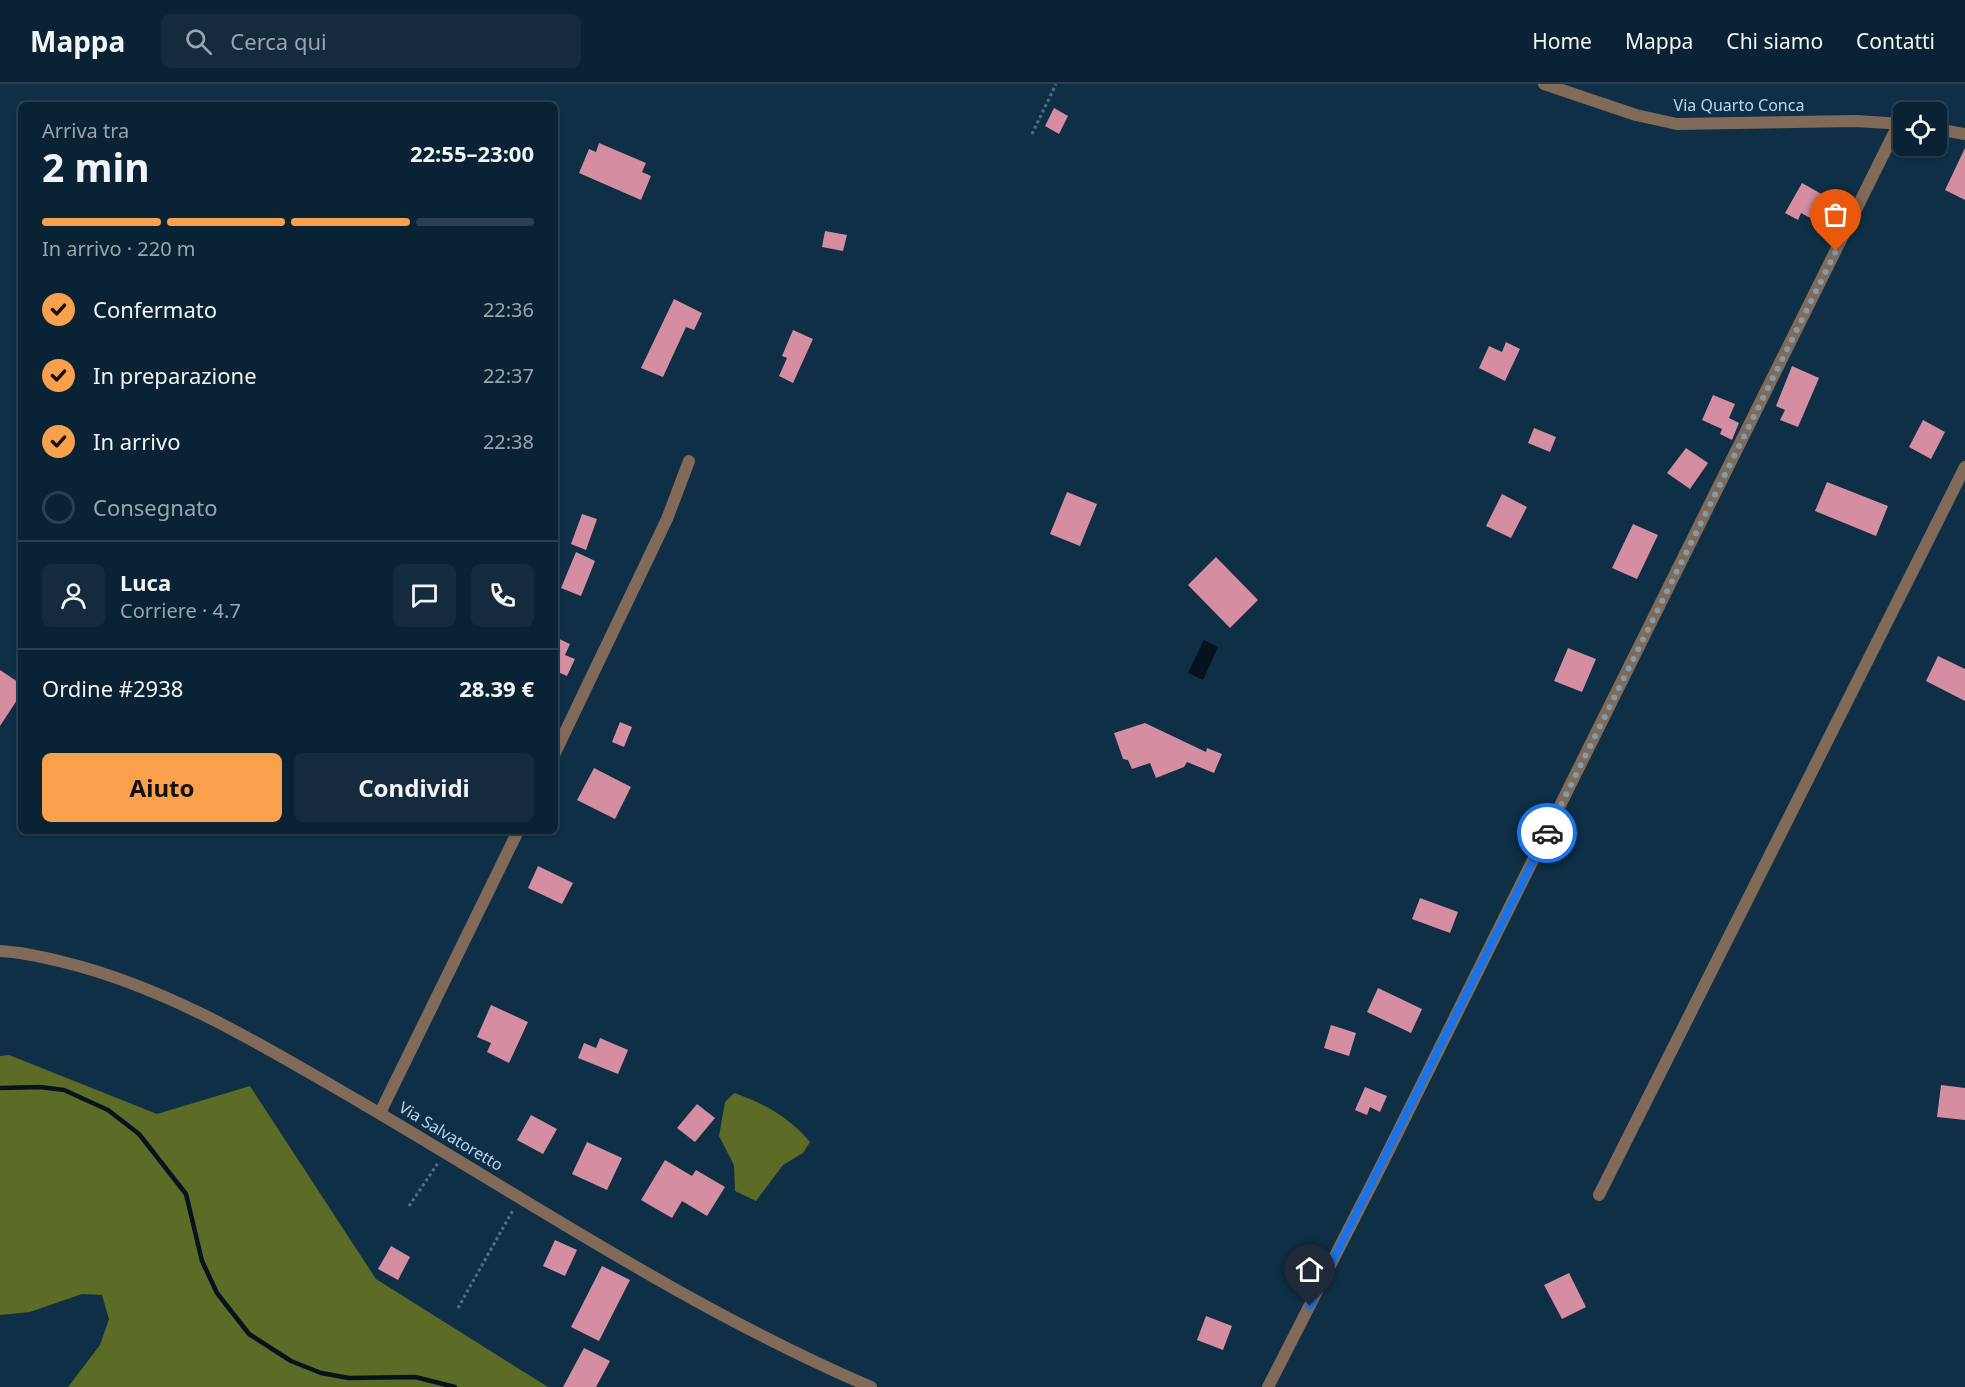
<!DOCTYPE html>
<html lang="it">
<meta charset="utf-8">
<style>
:root{--surface:#0a2334;--page:#132b3c;--text:#f1f3f6;--muted:#99a4ac;--line:#2a404f;--accent:#f9a04d}
body{margin:0;font-family:"Noto Sans",sans-serif;background:var(--page);color:var(--text);height:100vh;display:flex;flex-direction:column;font-size:22px;white-space:nowrap}
*{box-sizing:border-box;margin:0}
p{font-size:20px;color:var(--muted)}
.icon{flex:none;width:33px;height:33px;fill:none;stroke:currentColor;stroke-width:2;stroke-linecap:round;stroke-linejoin:round}
.map{position:relative;flex:1;overflow:hidden}
.sheet{position:absolute;left:18px;top:18px;width:540px;height:732px;display:flex;flex-direction:column;background:var(--surface);border-radius:9px;box-shadow:0 2px 4px #0004,0 0 0 2px var(--line)}
.sheet>*{flex:none}
.fabs{position:absolute;left:1893px;top:18px;display:grid;gap:12px}
.fabs a{display:grid;place-items:center;width:54px;height:54px;border-radius:9px;background:var(--surface);box-shadow:0 2px 4px #0004,0 0 0 2px var(--line);font-size:30px}
.pin{position:absolute;display:grid;place-items:center;width:51px;height:51px;color:#fff;margin:-62px -26px;border-radius:50% 50% 50% 0;rotate:-45deg;box-shadow:0 0 6px #0007}
.pin .icon{rotate:45deg}
.courier{position:absolute;display:grid;place-items:center;width:60px;height:60px;margin:-30px;border:4px solid #1a73e8;border-radius:50%;background:#fff;color:#222;box-shadow:0 2px 8px #0007}
.summary em{font-style:normal;font-weight:700}
.summary div{display:flex;flex-direction:column-reverse}
.summary{display:flex;align-items:center;justify-content:space-between;height:102px;padding:0 24px}
h1{font-size:39px;font-weight:700;line-height:45px}
.bar{display:grid;grid-template-columns:repeat(4,1fr);gap:9px 6px;align-content:center;height:72px;padding:0 24px}
.bar i{height:8px;border-radius:4px;background:var(--line)}
.bar .on{background:var(--accent)}
.bar p{grid-column:span 4}
.line{display:flex;align-items:center;gap:15px;padding:0 24px;border-top:2px solid var(--line)}
.line div{flex:1}
.round{display:grid;place-items:center;flex:none;width:63px;height:63px;border-radius:9px;background:var(--page)}
ol{padding:0 24px;list-style:none}
li{display:flex;align-items:center;gap:18px;height:66px}
li p{margin-inline-start:auto}
li .icon{padding:6px;border-radius:50%;background:var(--accent);color:#111;stroke-width:4}
li:last-child{color:var(--muted)}
li i{width:33px;height:33px;border:3px solid var(--line);border-radius:50%}
.button{display:flex;gap:12px;margin-top:auto;padding:12px 24px}
.button a{flex:1;height:69px;border-radius:9px;background:var(--accent);color:#111;font-size:24px;font-weight:700;line-height:69px;text-align:center}
.button a+a{background:var(--page);color:var(--text)}
header{display:flex;align-items:center;gap:36px;box-sizing:border-box;height:84px;padding:0 30px;background:var(--surface);border-bottom:2px solid var(--line)}
header strong{font-size:28px}
nav{display:flex;gap:33px;margin-inline-start:auto;font-size:21px}
.search{width:420px;height:54px;background:var(--page);display:flex;align-items:center;gap:15px;box-sizing:border-box;padding:0 21px;border-radius:9px;color:var(--muted);font-size:22px}
.map>svg:first-child{display:block}
.forest{fill:#5c6b25}
.water{fill:#04131e}
.lines{fill:none;stroke-linecap:round;stroke-linejoin:round}
.stream{stroke:#04131e;stroke-width:4.5}
.building{fill:#d58da2}
.path{stroke:#507086;stroke-width:3;stroke-dasharray:3 3;stroke-linecap:butt}
.minor{stroke:#816a57;stroke-width:12}
.done{stroke:#7c9cb2;stroke-width:6;stroke-dasharray:0 10.8}
.route{stroke:#1a73e8;stroke-width:8}
.labels{text-anchor:middle;dominant-baseline:central;stroke-width:6;stroke-linejoin:round;paint-order:stroke}
.street-label{font-size:16px;fill:#b8d6ed;stroke:#0e2f45}
</style>
<header>
<strong>Mappa</strong>
<div class="search"><svg class="icon" aria-label="search" viewBox="0 0 24 24"><circle cx="10" cy="10" r="6"/><path d="M15 15l6 6"/></svg>Cerca qui</div>
<nav><a>Home</a><a>Mappa</a><a>Chi siamo</a><a>Contatti</a></nav>
</header>
<div class="map">
<svg width="1965" height="1303" viewBox="0 0 1965 1303">
<rect width="100%" height="100%" fill="#0e2f45"/>
<g class="forest">
<polygon points="9,971 157,1030 250,1002 376,1195 548,1303 68,1303 100,1261 109,1235 102,1211 82,1210 30,1228 0,1231 0,972"/>
<path d="M734,1009C764,1019 790,1034 810,1058L803,1069L783,1081L756,1117L735,1107L734,1081L719,1052L725,1018Z"/>
</g>
<polygon class="water" points="1204,556 1218,563 1203,596 1188,589"/>
<g class="lines">
<polyline class="stream" points="0,1004 40,1003 64,1006 108,1026 139,1050 186,1110 202,1177 217,1209 249,1250 291,1277 321,1289 349,1294 415,1293 455,1303"/>
</g>
<g class="building">
<polygon points="1054,24 1068,32 1059,50 1045,42"/>
<polygon points="599,59 646,79 642,88 651,92 641,116 579,89 589,65 596,68"/>
<polygon points="1965,64 1965,116 1945,106"/>
<polygon points="1802,99 1832,116 1820,139 1801,129 1798,136 1785,129"/>
<polygon points="825,147 847,151 843,167 822,163"/>
<polygon points="674,215 702,229 694,246 686,243 663,293 641,284"/>
<polygon points="793,246 813,255 793,299 779,292 787,274 782,272"/>
<polygon points="1506,258 1520,265 1505,297 1479,284 1489,262 1502,268"/>
<polygon points="1792,282 1819,294 1798,343 1780,336 1785,326 1776,322"/>
<polygon points="1713,311 1735,320 1729,334 1739,339 1732,356 1720,350 1722,345 1702,336"/>
<polygon points="1923,336 1945,348 1931,375 1909,363"/>
<polygon points="1534,344 1556,353 1550,368 1528,359"/>
<polygon points="1686,364 1708,379 1690,405 1667,389"/>
<polygon points="1827,398 1888,422 1876,452 1815,427"/>
<polygon points="1067,408 1097,420 1080,462 1050,450"/>
<polygon points="1502,410 1527,423 1511,454 1486,442"/>
<polygon points="582,430 597,435 586,466 571,460"/>
<polygon points="1633,440 1658,451 1637,495 1612,484"/>
<polygon points="576,468 595,477 581,512 561,504"/>
<polygon points="1216,473 1258,516 1230,544 1188,501"/>
<polygon points="555,553 570,560 565,571 575,575 567,592 558,588 555,594"/>
<polygon points="1568,564 1596,575 1582,608 1554,597"/>
<polygon points="1938,572 1965,585 1965,617 1926,597"/>
<polygon points="0,586 21,600 21,610 0,642"/>
<polygon points="620,638 632,643 624,663 612,658"/>
<polygon points="1145,639 1206,668 1207,664 1222,670 1214,689 1187,678 1184,683 1156,694 1150,679 1132,685 1128,676 1123,675 1114,649"/>
<polygon points="594,684 631,703 615,735 577,716"/>
<polygon points="538,782 573,799 562,820 528,804"/>
<polygon points="1420,814 1458,828 1450,849 1412,835"/>
<polygon points="1378,904 1422,925 1411,949 1367,928"/>
<polygon points="491,921 528,938 509,979 487,968 491,959 477,953"/>
<polygon points="1331,941 1356,949 1349,972 1324,964"/>
<polygon points="600,954 628,966 618,990 578,974 584,959 596,964"/>
<polygon points="1941,1001 1965,1004 1965,1036 1937,1033"/>
<polygon points="1365,1003 1387,1012 1380,1028 1370,1023 1367,1031 1355,1026"/>
<polygon points="697,1020 715,1034 695,1058 677,1044"/>
<polygon points="531,1031 557,1045 543,1070 517,1056"/>
<polygon points="587,1058 622,1074 607,1106 572,1090"/>
<polygon points="665,1076 692,1092 696,1086 725,1103 707,1132 682,1117 672,1134 641,1116"/>
<polygon points="555,1156 577,1166 565,1192 543,1182"/>
<polygon points="391,1162 410,1173 398,1196 378,1185"/>
<polygon points="1308,1163 1322,1169 1315,1185 1301,1179"/>
<polygon points="602,1182 630,1196 599,1257 571,1243"/>
<polygon points="1569,1189 1586,1223 1562,1235 1544,1201"/>
<polygon points="1206,1232 1232,1242 1223,1266 1197,1256"/>
<polygon points="584,1264 610,1277 596,1303 563,1303"/>
</g>
<g class="lines">
<g class="path">
<polyline points="1032,50 1056,0"/>
<polyline points="409,1122 438,1079"/>
<polyline points="458,1224 513,1126"/>
</g>
<g class="minor">
<polyline points="1544,0 1636,31 1677,40 1856,37 1904,40"/>
<polyline points="1936,45 1965,50"/>
<polyline points="555,669 667,435 689,377"/>
<path d="M0,867C21,868 43,873 63,878C170,904 265,963 360,1018C528,1116 691,1226 871,1303"/>
<polyline points="380,1029 518,747"/>
<polyline points="1599,1111 1965,383"/>
<polyline points="1268,1303 1382,1080 1899,39"/>
</g>
</g>
<g class="lines">
<polyline class="done" points="1547,749 1836,167"/>
<polyline class="route" points="1310,1222 1547,749"/>
</g>
<g class="labels">
<g class="street-label">
<text x="1739" y="21">Via Quarto Conca</text>
<text transform="translate(451 1052) rotate(31)">Via Salvatoretto</text>
</g>
</g>
</svg>
<div class="fabs">
<a><svg class="icon" aria-label="locate" viewBox="0 0 24 24"><circle cx="12" cy="12" r="6"/><path d="M12 2v4M12 18v4M2 12h4M18 12h4"/></svg></a>
</div>
<div class="pin" style="left:1836px;top:167px;background:#ea580c"><svg class="icon" aria-label="bag" viewBox="0 0 24 24"><path d="M5 8h14l-1 12H6zM9 8a3 3 0 0 1 6 0"/></svg></div>
<div class="pin" style="left:1310px;top:1222px;background:#1f2937"><svg class="icon" aria-label="home" viewBox="0 0 24 24"><path d="M3 11l9-7 9 7M6 9v11h12V9"/></svg></div>
<div class="courier" style="left:1547px;top:749px"><svg class="icon" aria-label="car" viewBox="0 0 24 24"><path d="M5 17H2v-5l4-1 3-4h7l3 4 3 1v5h-3M9 17h6M6 11h13"/><circle cx="7" cy="17" r="2"/><circle cx="17" cy="17" r="2"/></svg></div>
<section class="sheet">
<div class="summary"><div><h1>2 min</h1><p>Arriva tra</p></div><em>22:55–23:00</em></div>
<div class="bar"><i class="on"></i><i class="on"></i><i class="on"></i><i></i><p>In arrivo · 220 m</p></div>
<ol>
<li><svg class="icon" aria-label="check" viewBox="0 0 24 24"><path d="M5 12l5 5 9-10"/></svg>Confermato<p>22:36</p></li>
<li><svg class="icon" aria-label="check" viewBox="0 0 24 24"><path d="M5 12l5 5 9-10"/></svg>In preparazione<p>22:37</p></li>
<li><svg class="icon" aria-label="check" viewBox="0 0 24 24"><path d="M5 12l5 5 9-10"/></svg>In arrivo<p>22:38</p></li>
<li><i></i>Consegnato</li>
</ol>
<div class="line" style="height:108px"><a class="round"><svg class="icon" aria-label="person" viewBox="0 0 24 24"><circle cx="12" cy="8" r="4"/><path d="M4 21q1-7 8-7t8 7"/></svg></a><div><b>Luca</b><p>Corriere · 4.7</p></div><a class="round"><svg class="icon" aria-label="chat" viewBox="0 0 24 24"><path d="M4 5h16v11H9l-5 4z"/></svg></a><a class="round"><svg class="icon" aria-label="phone" viewBox="0 0 24 24"><path d="M5 4h4l2 5-3 2q2 4 5 5l2-3 5 2v4C11 20 4 13 5 4z"/></svg></a></div>
<div class="line" style="height:78px"><div>Ordine #2938</div><b>28.39 €</b></div>
<div class="button"><a>Aiuto</a><a>Condividi</a></div>
</section>
</div>
